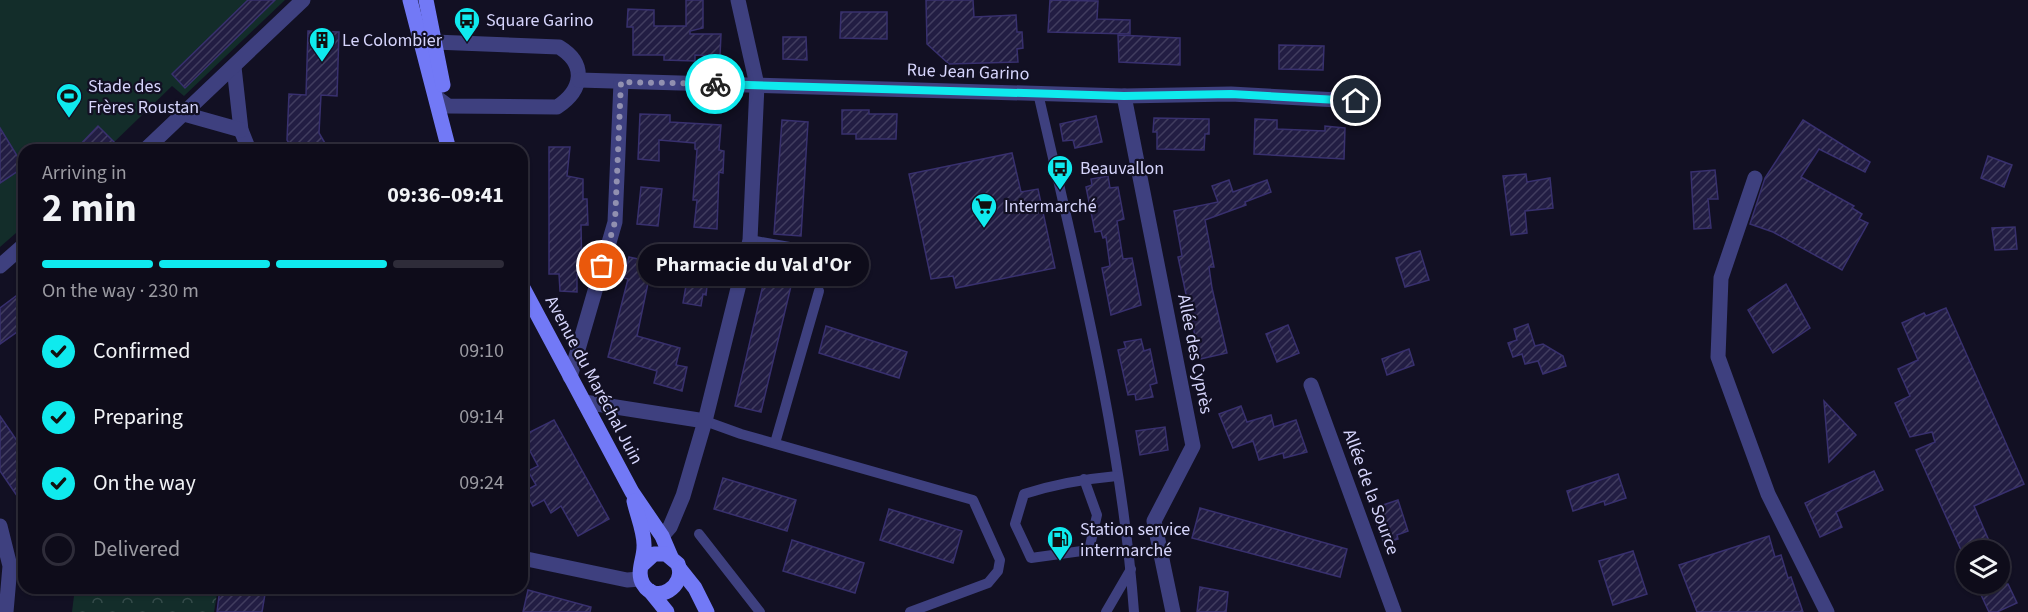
<!DOCTYPE html>
<meta charset="utf-8">
<style>
:root{--surface:#0e0c1a;--page:#1c1a27;--text:#f1f3f6;--muted:#9b9ba2;--line:#2e2c39;--accent:#0feaee}
body{margin:0;font-family:"Source Sans 3",sans-serif;background:var(--page);color:var(--text);height:100vh;display:flex;flex-direction:column;font-size:22px;white-space:nowrap}
*{box-sizing:border-box;margin:0}
p{font-size:20px;color:var(--muted)}
.icon{flex:none;width:33px;height:33px;fill:none;stroke:currentColor;stroke-width:2;stroke-linecap:round;stroke-linejoin:round}
.map{position:relative;flex:1;overflow:hidden}
.details{position:absolute;left:18px;top:144px;width:510px;height:450px;display:flex;flex-direction:column;background:var(--surface);border-radius:18px;box-shadow:0 2px 4px #0004,0 0 0 2px var(--line)}
.details>*{flex:none}
.fabs{position:absolute;left:1956px;top:540px;display:grid;gap:12px}
.fabs a{display:grid;place-items:center;width:54px;height:54px;border-radius:50%;background:var(--surface);box-shadow:0 2px 4px #0004,0 0 0 2px var(--line);font-size:30px}
.pin{position:absolute;display:grid;place-items:center;width:51px;height:51px;color:#fff;margin:-26px;border:3px solid #fff;border-radius:50%;box-shadow:0 2px 6px #0007}
.courier{position:absolute;display:grid;place-items:center;width:60px;height:60px;margin:-30px;border:4px solid #0feaee;border-radius:50%;background:#fff;color:#222;box-shadow:0 2px 8px #0007}
.bubble{position:absolute;height:42px;border-radius:21px;background:var(--surface);box-shadow:0 2px 4px #0004,0 0 0 2px var(--line);font-size:20px;font-weight:700;line-height:42px;text-align:center}
.head em{font-style:normal;font-weight:700}
.head div{display:flex;flex-direction:column-reverse}
.head{display:flex;align-items:center;justify-content:space-between;height:102px;padding:0 24px}
h1{font-size:39px;font-weight:700;line-height:45px}
.bar{display:grid;grid-template-columns:repeat(4,1fr);gap:9px 6px;align-content:center;height:72px;padding:0 24px}
.bar i{height:8px;border-radius:4px;background:var(--line)}
.bar .selected{background:var(--accent)}
.bar p{grid-column:span 4}
ol{padding:0 24px;list-style:none}
li{display:flex;align-items:center;gap:18px;height:66px}
li p{margin-inline-start:auto}
li .icon{padding:6px;border-radius:50%;background:var(--accent);color:#111;stroke-width:4}
li:last-child{color:var(--muted)}
li i{width:33px;height:33px;border:3px solid var(--line);border-radius:50%}
.map>svg:first-child{display:block}
.forest{fill:url(#forest-crowns)}
.pitch{fill:#132d2a}
.building{fill:url(#building-hatch);stroke:#38306e;stroke-width:1.5}
.lines{fill:none;stroke-linecap:round;stroke-linejoin:round}
.service{stroke:#3e407f;stroke-width:10}
.minor{stroke:#3e407f;stroke-width:15}
.secondary{stroke:#7279f6;stroke-width:15}
.done{stroke:#9190b0;stroke-width:6;stroke-dasharray:0 10.8}
.route{stroke:#0feaee;stroke-width:8}
.labels{text-anchor:middle;dominant-baseline:central;stroke-width:4.5;stroke-linejoin:round;paint-order:stroke}
.poi-label{font-size:18px;fill:#d6d5fc;stroke:#121023;text-anchor:start}
.street-label{font-size:18px;fill:#d6d5fc;stroke:#121023}
</style>
<div class="map">
<svg width="2028" height="612" viewBox="0 0 2028 612">
<defs>
<pattern id="forest-crowns" width="20" height="18" patternUnits="userSpaceOnUse" patternTransform="scale(1.5)"><rect width="20" height="18" fill="#132d2a"/><path d="M2 6a3 3 0 1 1 6 0M12 15a3 3 0 1 1 6 0" fill="none" stroke="#354b4a"/></pattern>
<pattern id="building-hatch" width="6" height="6" patternUnits="userSpaceOnUse" patternTransform="scale(1.5)"><rect width="6" height="6" fill="#221d43"/><path d="M-1 1l2-2M0 6l6-6M5 7l2-2" fill="none" stroke="#413d5f"/></pattern>
</defs>
<rect width="100%" height="100%" fill="#121023"/>
<polygon class="forest" points="75,588 218,588 214,612 72,612"/>
<polygon class="pitch" points="0,0 285,0 184,96 172,86 106,150 24,150 24,226 0,247"/>
<g class="building">
<polygon points="248,0 275,0 185,88 172,74"/>
<polygon points="686,0 703,0 703,28 690,31 690,34 721,34 720,56 695,55 695,61 664,60 664,55 633,55 633,27 627,27 628,9 654,10 654,26 686,26"/>
<polygon points="926,0 973,0 974,17 1016,15 1017,32 1022,32 1023,48 1017,49 1018,62 949,64 927,44"/>
<polygon points="1050,0 1098,1 1097,19 1130,20 1130,34 1048,32"/>
<polygon points="841,12 887,12 887,39 840,38"/>
<polygon points="308,31 339,32 337,96 321,95 319,133 329,150 293,150 287,140 289,94 306,95"/>
<polygon points="1118,35 1180,38 1180,65 1119,62"/>
<polygon points="783,37 806,37 807,60 783,59"/>
<polygon points="1279,45 1324,46 1323,70 1279,69"/>
<polygon points="842,110 869,110 869,114 897,114 896,139 856,139 856,134 842,134"/>
<polygon points="640,114 670,115 670,122 721,125 719,150 724,151 723,173 719,172 717,229 694,227 697,200 693,200 697,150 695,149 695,143 659,140 659,161 638,159"/>
<polygon points="1096,116 1102,142 1075,148 1073,140 1063,141 1060,124"/>
<polygon points="1154,118 1209,119 1209,134 1205,134 1204,150 1157,149 1157,132 1153,132"/>
<polygon points="1255,119 1277,120 1277,129 1325,131 1325,126 1345,128 1344,159 1254,154"/>
<polygon points="782,120 808,122 801,236 774,234"/>
<polygon points="1803,120 1870,162 1865,172 1819,149 1801,177 1854,206 1852,208 1862,214 1859,219 1868,223 1842,270 1773,232 1750,224 1765,178"/>
<polygon points="98,126 114,142 106,150 75,150"/>
<polygon points="0,128 24,167 0,183"/>
<polygon points="549,147 570,147 567,176 583,179 583,199 587,199 588,225 581,225 582,274 577,274 577,292 560,291 559,274 549,274"/>
<polygon points="1012,153 1021,192 1038,189 1055,268 956,288 953,276 931,279 909,174"/>
<polygon points="1988,156 2012,165 2004,187 1981,178"/>
<polygon points="1715,170 1718,199 1708,199 1711,228 1694,229 1691,172"/>
<polygon points="1526,174 1527,182 1550,178 1553,208 1525,211 1527,233 1511,235 1503,176"/>
<polygon points="1108,176 1110,188 1118,187 1124,219 1117,221 1123,259 1132,258 1141,305 1111,315 1102,268 1110,266 1106,237 1103,238 1101,231 1095,232 1086,187 1092,185 1091,179"/>
<polygon points="1229,180 1233,192 1267,180 1271,192 1245,202 1246,205 1205,220 1214,267 1209,267 1212,288 1227,353 1200,359 1178,257 1182,256 1174,211 1218,202 1212,186"/>
<polygon points="641,187 662,189 658,226 637,224"/>
<polygon points="2015,227 2017,249 1995,250 1992,228"/>
<polygon points="1420,251 1429,280 1405,287 1396,258"/>
<polygon points="629,257 657,263 652,284 648,283 637,336 680,348 676,365 687,367 682,391 654,383 657,371 608,357 628,279 624,278"/>
<polygon points="691,257 710,260 706,295 703,294 701,306 683,303"/>
<polygon points="769,259 796,265 761,412 735,406"/>
<polygon points="1786,284 1810,328 1773,353 1748,310"/>
<polygon points="24,290 24,327 0,344 0,308"/>
<polygon points="1946,308 2024,484 1974,506 1993,550 1961,550 1916,450 1935,442 1932,432 1910,437 1895,403 1910,396 1898,369 1918,360 1902,323 1924,313 1926,316"/>
<polygon points="1528,324 1535,346 1543,344 1563,356 1566,366 1543,374 1538,361 1525,364 1522,354 1513,357 1508,343 1517,340 1514,329"/>
<polygon points="1288,325 1299,353 1277,362 1266,334"/>
<polygon points="826,326 907,352 899,378 819,353"/>
<polygon points="1141,339 1144,351 1150,349 1157,383 1150,385 1153,397 1136,400 1135,394 1128,395 1118,350 1126,348 1124,342"/>
<polygon points="1409,349 1414,365 1387,375 1382,359"/>
<polygon points="1824,401 1856,435 1829,462"/>
<polygon points="1241,406 1247,422 1271,415 1274,427 1296,420 1307,452 1284,458 1283,453 1259,460 1253,441 1233,448 1219,414"/>
<polygon points="0,416 24,451 24,506 0,471"/>
<polygon points="554,420 609,519 578,536 561,506 551,513 544,500 533,506 525,491 536,485 528,471 538,466 522,436"/>
<polygon points="1165,427 1168,450 1140,455 1136,431"/>
<polygon points="1874,471 1883,490 1836,512 1842,527 1820,537 1805,503"/>
<polygon points="1618,474 1626,498 1605,505 1604,501 1573,511 1567,491"/>
<polygon points="723,478 796,500 787,531 714,509"/>
<polygon points="1398,500 1408,531 1397,535 1398,539 1384,543 1371,509"/>
<polygon points="1200,508 1347,549 1340,577 1192,538"/>
<polygon points="889,509 962,531 953,563 880,540"/>
<polygon points="1769,536 1775,557 1781,555 1788,578 1791,577 1803,612 1697,612 1679,565"/>
<polygon points="792,540 864,563 855,593 783,571"/>
<polygon points="1633,551 1647,594 1613,605 1599,561"/>
<polygon points="1976,584 2008,584 2017,603 1997,612 1989,612"/>
<polygon points="1200,587 1228,592 1226,612 1197,612"/>
<polygon points="220,588 266,588 262,612 217,612"/>
<polygon points="528,590 591,607 590,612 523,612"/>
</g>
<g class="lines">
<g class="service">
<path d="M1038,93C1077,264 1121,436 1134,612"/>
<polyline points="750,240 829,254"/>
<polyline points="705,421 741,434 973,500 1000,560 998,571 988,583 910,612"/>
<polyline points="775,443 819,291"/>
<path d="M1084,479L1097,515L1089,550L1031,558L1015,524L1024,494C1055,484 1084,479 1117,476"/>
<polyline points="699,534 760,612"/>
<polyline points="1106,612 1131,569"/>
</g>
<g class="minor">
<path d="M430,52L434,42L559,47C587,64 583,90 557,107L448,106L436,97"/>
<polyline points="234,67 241,130 249,150"/>
<polyline points="579,80 1124,96 1231,94 1356,101"/>
<polyline points="1124,96 1193,446 1154,521 1173,612"/>
<polyline points="184,114 241,130"/>
<polyline points="145,150 303,0"/>
<polyline points="1755,178 1721,278 1718,357 1768,494 1827,612"/>
<polyline points="0,266 24,245"/>
<polyline points="570,377 615,222 621,82"/>
<polyline points="1311,385 1394,612"/>
<polyline points="584,402 705,421"/>
<polyline points="0,526 10,566 6,612"/>
<polyline points="662,536 670,527 683,496 705,421 750,240 757,85 738,0"/>
<polyline points="522,558 627,580 641,579"/>
</g>
<g class="secondary">
<polyline points="410,0 449,150"/>
<polyline points="426,0 443,85"/>
<polyline points="522,286 632,492 662,536 671,557"/>
<path d="M634,501C637,515 645,533 644,547C644,559 636,573 643,584C656,606 687,586 678,564L666,554H654L641,566"/>
<polyline points="679,568 695,588 707,612"/>
<polyline points="650,591 667,612"/>
</g>
</g>
<g class="lines">
<polyline class="done" points="602,266 615,222 621,82 715,84"/>
<polyline class="route" points="715,84 1124,96 1231,94 1356,101"/>
</g>
<defs>
<g id="bus-pin" transform="scale(1.35)"><path d="M0 17L-7.5 6A9.5 9.5 0 1 1 7.5 6Z" fill="#0feaee" stroke="#121023"/><path d="M-5-6H5V4H4V6H2V4H-2V6H-4V4H-5ZM-3.5-4V0h7V-4ZM-3.5 1.2v1.5H-2V1.2ZM2 1.2v1.5H3.5V1.2Z" fill="#111"/></g>
<g id="building-pin" transform="scale(1.35)"><path d="M0 17L-7.5 6A9.5 9.5 0 1 1 7.5 6Z" fill="#0feaee" stroke="#121023"/><path d="M-4-6H4V6H1V3H-1V6H-4ZM-2.5-4.3h1.7v1.8h-1.7ZM.8-4.3h1.7v1.8H.8ZM-2.5-1h1.7V.8h-1.7ZM.8-1h1.7V.8H.8Z" fill="#111"/></g>
<g id="stadium-pin" transform="scale(1.35)"><path d="M0 17L-7.5 6A9.5 9.5 0 1 1 7.5 6Z" fill="#0feaee" stroke="#121023"/><path d="M0-5a6.5 5 0 1 0 0 10a6.5 5 0 1 0 0-10ZM-3.5-1.8h7v3.6h-7Z" fill="#111"/></g>
<g id="supermarket-pin" transform="scale(1.35)"><path d="M0 17L-7.5 6A9.5 9.5 0 1 1 7.5 6Z" fill="#0feaee" stroke="#121023"/><path d="M-6-5.5h2.5l.6 2H6L4.5 2H-2.5L-4.4-4H-6ZM-1.5 3.2a1.3 1.3 0 1 0 .1 0ZM3 3.2a1.3 1.3 0 1 0 .1 0Z" fill="#111"/></g>
<g id="fuel-pin" transform="scale(1.35)"><path d="M0 17L-7.5 6A9.5 9.5 0 1 1 7.5 6Z" fill="#0feaee" stroke="#121023"/><path d="M-5.5-6h7V0h2V4h1.3V-2.5L3-4.5l.8-.8L6-3V5H2.5V1h-1V6h-7ZM-4.2-4.7v3.2H.2V-4.7Z" fill="#111"/></g>
</defs>
<g fill-rule="evenodd">
<use href="#bus-pin" x="467" y="20"/>
<use href="#building-pin" x="322" y="40"/>
<use href="#stadium-pin" x="69" y="96"/>
<use href="#bus-pin" x="1060" y="168"/>
<use href="#supermarket-pin" x="984" y="206"/>
<use href="#fuel-pin" x="1060" y="539"/>
</g>
<g class="labels">
<g class="poi-label">
<text x="486" y="20">Square Garino</text>
<text x="342" y="40">Le Colombier</text>
<text x="88" y="86">Stade des<tspan x="88" dy="21">Frères Roustan</tspan></text>
<text x="1080" y="168">Beauvallon</text>
<text x="1004" y="206">Intermarché</text>
<text x="1080" y="529">Station service<tspan x="1080" dy="21">intermarché</tspan></text>
</g>
<g class="street-label">
<text transform="translate(968 72) rotate(2)">Rue Jean Garino</text>
<text transform="translate(1195 354) rotate(79)">Allée des Cyprès</text>
<text transform="translate(594 380) rotate(62)">Avenue du Maréchal Juin</text>
<text transform="translate(1371 492) rotate(70)">Allée de la Source</text>
</g>
</g>
</svg>
<div class="fabs">
<a><svg class="icon" aria-label="layers" viewBox="0 0 24 24"><path d="M12 4l9 5-9 5-9-5zM3 14l9 5 9-5"/></svg></a>
</div>
<div class="pin" style="left:602px;top:266px;background:#ea580c"><svg class="icon" aria-label="bag" viewBox="0 0 24 24"><path d="M5 8h14l-1 12H6zM9 8a3 3 0 0 1 6 0"/></svg></div>
<div class="pin" style="left:1356px;top:101px;background:#1f2937"><svg class="icon" aria-label="home" viewBox="0 0 24 24"><path d="M3 11l9-7 9 7M6 9v11h12V9"/></svg></div>
<div class="courier" style="left:715px;top:84px"><svg class="icon" aria-label="bike" viewBox="0 0 24 24"><circle cx="6" cy="16" r="4"/><circle cx="18" cy="16" r="4"/><path d="M6 16l4-8h5l3 8M10 8l3 8H6M13 5h3"/></svg></div>
<div class="bubble" style="left:638px;top:244px;width:231px">Pharmacie du Val d'Or</div>
<section class="details">
<div class="head"><div><h1>2 min</h1><p>Arriving in</p></div><em>09:36–09:41</em></div>
<div class="bar"><i class="selected"></i><i class="selected"></i><i class="selected"></i><i></i><p>On the way · 230 m</p></div>
<ol>
<li><svg class="icon" aria-label="check" viewBox="0 0 24 24"><path d="M5 12l5 5 9-10"/></svg>Confirmed<p>09:10</p></li>
<li><svg class="icon" aria-label="check" viewBox="0 0 24 24"><path d="M5 12l5 5 9-10"/></svg>Preparing<p>09:14</p></li>
<li><svg class="icon" aria-label="check" viewBox="0 0 24 24"><path d="M5 12l5 5 9-10"/></svg>On the way<p>09:24</p></li>
<li><i></i>Delivered</li>
</ol>
</section>
</div>
